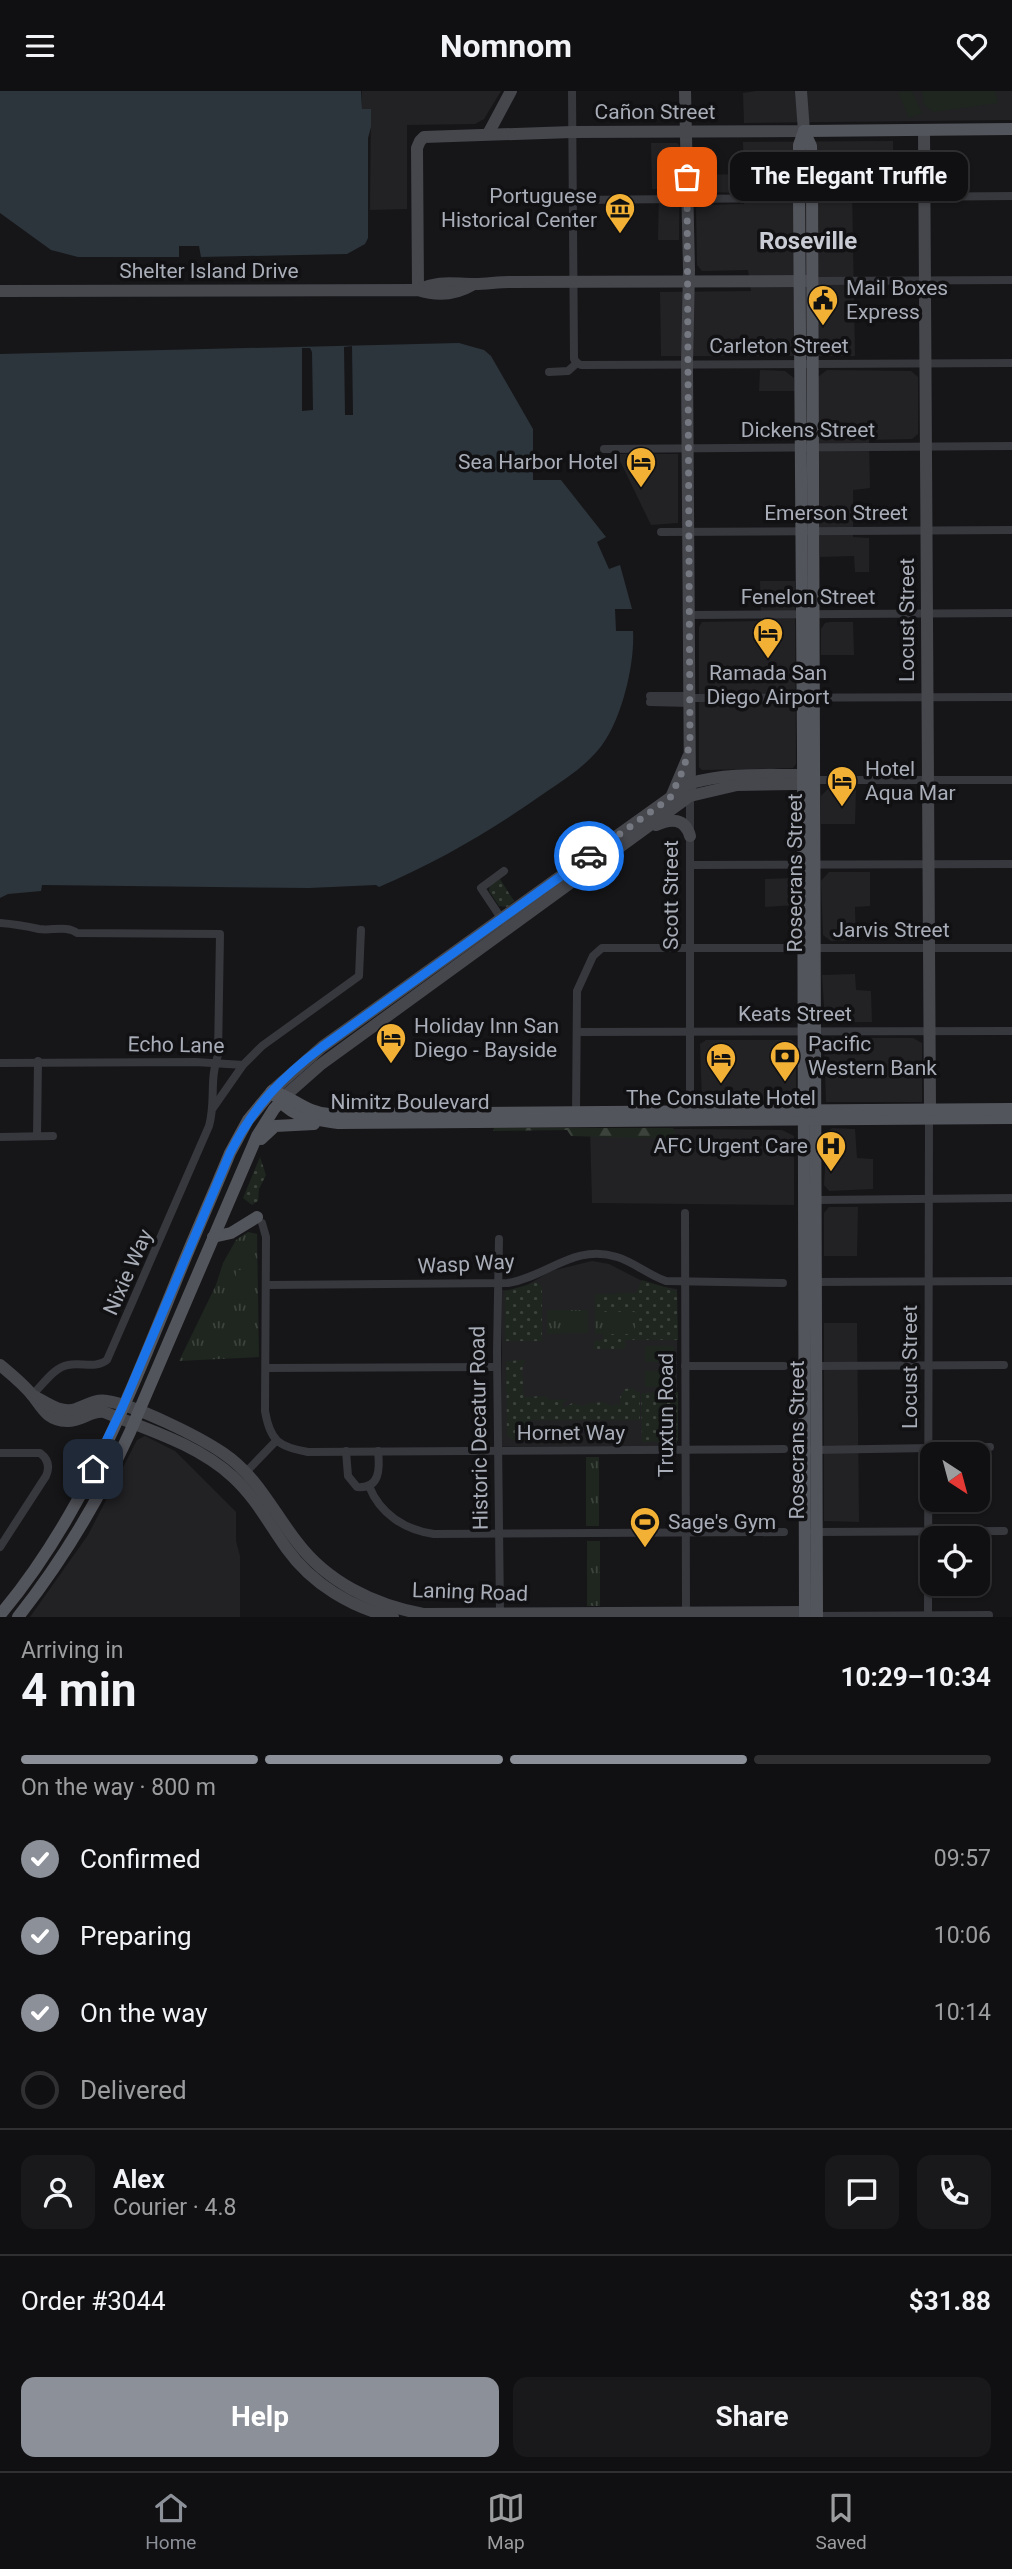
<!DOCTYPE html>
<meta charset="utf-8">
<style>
:root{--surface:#101012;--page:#19191b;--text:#f1f3f6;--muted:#9c9d9f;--line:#303032;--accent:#8c9099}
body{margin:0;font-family:Roboto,sans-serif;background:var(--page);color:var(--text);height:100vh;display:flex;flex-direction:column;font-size:26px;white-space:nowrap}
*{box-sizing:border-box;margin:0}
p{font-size:23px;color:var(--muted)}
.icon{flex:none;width:38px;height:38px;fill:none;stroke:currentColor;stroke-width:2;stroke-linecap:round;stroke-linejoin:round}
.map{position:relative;height:1526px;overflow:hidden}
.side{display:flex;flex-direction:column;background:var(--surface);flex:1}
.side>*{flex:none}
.needle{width:46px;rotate:144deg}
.fabs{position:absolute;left:920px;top:1351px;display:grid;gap:14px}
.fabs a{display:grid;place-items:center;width:70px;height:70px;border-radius:14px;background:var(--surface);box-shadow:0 2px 5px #0004,0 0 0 2px var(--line);font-size:35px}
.pin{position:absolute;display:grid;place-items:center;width:60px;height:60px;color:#fff;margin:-30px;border-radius:14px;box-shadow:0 4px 10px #0006}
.courier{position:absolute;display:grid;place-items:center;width:70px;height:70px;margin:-35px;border:5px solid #1a73e8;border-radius:50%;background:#fff;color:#222;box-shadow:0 2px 9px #0007}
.bubble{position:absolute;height:49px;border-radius:14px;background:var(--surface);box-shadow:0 2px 5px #0004,0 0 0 2px var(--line);font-size:23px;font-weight:700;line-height:49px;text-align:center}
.overview em{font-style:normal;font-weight:700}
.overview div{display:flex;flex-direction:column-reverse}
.overview{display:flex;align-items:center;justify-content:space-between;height:119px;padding:0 21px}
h1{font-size:46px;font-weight:700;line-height:52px}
.bar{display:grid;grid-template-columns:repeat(4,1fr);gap:10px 7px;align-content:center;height:84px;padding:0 21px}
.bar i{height:9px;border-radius:5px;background:var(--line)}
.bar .selected{background:var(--accent)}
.bar p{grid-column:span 4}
.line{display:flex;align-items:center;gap:18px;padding:0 21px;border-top:2px solid var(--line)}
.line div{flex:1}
.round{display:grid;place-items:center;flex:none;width:74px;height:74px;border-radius:14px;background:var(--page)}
ol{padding:0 21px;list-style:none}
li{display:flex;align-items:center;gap:21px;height:77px}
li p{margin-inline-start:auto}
li .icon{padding:7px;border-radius:50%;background:var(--accent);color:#fff;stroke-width:4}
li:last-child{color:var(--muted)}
li i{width:38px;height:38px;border:4px solid var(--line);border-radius:50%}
.button{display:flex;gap:14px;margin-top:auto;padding:14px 21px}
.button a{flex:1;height:80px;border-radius:14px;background:var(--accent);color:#fff;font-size:28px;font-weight:700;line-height:80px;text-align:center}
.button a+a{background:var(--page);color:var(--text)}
header{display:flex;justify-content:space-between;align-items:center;height:91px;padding:0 21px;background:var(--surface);font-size:32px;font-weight:700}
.menu{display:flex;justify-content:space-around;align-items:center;height:98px;border-top:2px solid var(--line);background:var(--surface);font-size:19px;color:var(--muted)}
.menu a{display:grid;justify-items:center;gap:4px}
.menu .selected{color:var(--accent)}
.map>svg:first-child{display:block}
.built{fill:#222225}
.grass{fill:url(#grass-dots)}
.forest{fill:url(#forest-firs)}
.park{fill:url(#park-tufts)}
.garden{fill:#1e261f}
.water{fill:#2c353c}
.pier{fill:#161618}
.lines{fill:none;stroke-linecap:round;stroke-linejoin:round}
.street{stroke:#37383d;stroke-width:8}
.secondary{stroke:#45474d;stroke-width:12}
.primary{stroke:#53555c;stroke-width:12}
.done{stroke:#757880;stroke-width:7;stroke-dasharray:0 12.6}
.route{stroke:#1a73e8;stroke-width:9}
.labels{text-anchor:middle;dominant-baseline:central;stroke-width:7;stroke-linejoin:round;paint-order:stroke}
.street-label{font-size:21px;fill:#a8adb8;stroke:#111113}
.poi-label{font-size:21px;fill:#a8adb8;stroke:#111113;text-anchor:start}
.quarter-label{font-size:24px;font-weight:bold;fill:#c9ccd4;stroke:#111113}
</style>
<header><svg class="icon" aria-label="menu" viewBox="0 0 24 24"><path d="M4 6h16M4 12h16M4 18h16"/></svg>Nomnom<svg class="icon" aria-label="heart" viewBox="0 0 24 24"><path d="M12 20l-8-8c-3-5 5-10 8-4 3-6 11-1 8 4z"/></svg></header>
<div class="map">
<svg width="1012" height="1526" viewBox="0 0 1012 1526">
<defs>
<pattern id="grass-dots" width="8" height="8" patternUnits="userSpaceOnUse" patternTransform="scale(1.75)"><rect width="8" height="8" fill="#1e261f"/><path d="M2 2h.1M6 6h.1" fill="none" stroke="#3c433d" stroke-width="1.8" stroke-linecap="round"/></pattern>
<pattern id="forest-firs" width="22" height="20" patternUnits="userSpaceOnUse" patternTransform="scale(1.75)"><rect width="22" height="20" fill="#1e261f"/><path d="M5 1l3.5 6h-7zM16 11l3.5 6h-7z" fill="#3c433d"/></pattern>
<pattern id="park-tufts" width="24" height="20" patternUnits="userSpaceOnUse" patternTransform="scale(1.75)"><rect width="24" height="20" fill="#1e261f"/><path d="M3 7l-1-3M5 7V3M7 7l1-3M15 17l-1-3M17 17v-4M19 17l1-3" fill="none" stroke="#3c433d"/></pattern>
</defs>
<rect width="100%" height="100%" fill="#161618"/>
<g class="built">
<polygon points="362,0 501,0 484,28 475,33 407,34 407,118 370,119 371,18 362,18"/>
<polygon points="756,0 1012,0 1012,29 744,32 743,2"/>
<polygon points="893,50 893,79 914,79 914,94 852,96 855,265 661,265 660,201 751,200 748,179 702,180 697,174 696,117 702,114 744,113 744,102 704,101 695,94 694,84 744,83 743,51"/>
<polygon points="651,52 677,52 680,55 679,149 658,149 659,98 652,98"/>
<polygon points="760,279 785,280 794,287 795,300 759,300"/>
<polygon points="827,279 911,280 918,286 918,343 912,348 869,349 870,397 853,399 853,446 869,447 869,481 855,481 854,465 820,466 818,286"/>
<polygon points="611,363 678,363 678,432 651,434 621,372"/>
<polygon points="760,490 795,490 796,673 793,677 702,679 699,676 699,536 702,531 761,530"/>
<polygon points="830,531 853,531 854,564 821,564 821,538 825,532"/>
<polygon points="829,697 856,699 855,733 821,733 821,705"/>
<polygon points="829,781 870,781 870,815 855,816 856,849 831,850 823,844 821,790"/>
<polygon points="794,787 795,814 765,816 765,788"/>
<polygon points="855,883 856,899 871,900 872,931 825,931 822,884"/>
<polygon points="829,947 913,947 922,952 922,1011 826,1011 824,953"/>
<polygon points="706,949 791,949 796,953 796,1010 702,1011 700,953"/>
<polygon points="590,1037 782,1039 794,1045 794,1114 592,1112"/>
<polygon points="832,1037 855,1038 857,1067 873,1068 873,1098 829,1100 824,1094 827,1041"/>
<polygon points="829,1116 858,1116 857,1165 824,1165 824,1122"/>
<polygon points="592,1170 609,1173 648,1193 677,1198 677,1355 502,1355 502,1199 517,1200 551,1180"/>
<polygon points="824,1232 857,1232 859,1431 824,1430"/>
<polygon points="145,1345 175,1360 236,1421 236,1450 240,1465 240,1526 30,1526 88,1444 137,1349"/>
</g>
<g class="grass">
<polygon points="500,788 514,810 507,816 499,815 489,800 490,794"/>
<polygon points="260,1066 266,1084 259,1098 258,1110 252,1114 243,1107"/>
<polygon points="642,1189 677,1200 678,1249 625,1249 625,1258 594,1258 594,1250 603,1249 603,1243 635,1242 635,1221 595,1221 595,1203 636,1202"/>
<polygon points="538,1191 542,1197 542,1250 505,1250 505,1200"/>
<polygon points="525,1269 522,1280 524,1306 546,1305 549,1309 568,1308 562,1313 564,1317 572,1312 583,1315 590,1312 603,1311 612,1315 617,1312 617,1314 620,1314 620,1306 625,1298 634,1297 634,1300 640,1301 640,1329 531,1329 527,1333 526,1350 514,1350 507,1344 506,1270"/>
<polygon points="678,1301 678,1349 677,1351 642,1351 641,1302"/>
</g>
<polygon class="forest" points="494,1037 673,1037 675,1043 679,1045 674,1048 571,1045 567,1039 493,1040"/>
<g class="park">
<polygon points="248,1141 257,1143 259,1266 179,1270 216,1194 223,1172 236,1149"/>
<polygon points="547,1219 588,1219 588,1242 547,1243"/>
<rect x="595" y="1221" width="40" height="22"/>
<rect x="586" y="1366" width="13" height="69"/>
<rect x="587" y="1450" width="13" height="65"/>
</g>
<g class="garden">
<polygon points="912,0 922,22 909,27 898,1"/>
<polygon points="922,0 995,0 998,12 934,21 924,14"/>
<polygon points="236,1179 252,1179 252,1208 236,1209"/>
<rect x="645" y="1255" width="29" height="16"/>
<rect x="645" y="1280" width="30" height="16"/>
</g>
<g class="water">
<polygon points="0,0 361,0 362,18 371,18 371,36 368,47 368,147 365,153 347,163 201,166 199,155 179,155 179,166 78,166 51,159 0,122"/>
<path d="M459,252L484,259L491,265L533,338V389H561L606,446L597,451L609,478L620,474L632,518H615L616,540H633C635,571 623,622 606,648C592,671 568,686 546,701C494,738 438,771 379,796L376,794L309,797L42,794L41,800L8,803L0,807V263Z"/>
</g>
<g class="pier">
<polygon points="352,255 353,324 345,324 344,256"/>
<polygon points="302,257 310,257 312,261 313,319 302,320"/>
</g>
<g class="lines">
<g class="street">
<polyline points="572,0 574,268 577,272"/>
<polyline points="572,109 1012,105"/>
<polyline points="812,190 1012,189"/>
<polyline points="577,272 581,274 1012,272"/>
<polyline points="549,281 568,280 577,272"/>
<polyline points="604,358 1012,355"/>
<polyline points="661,441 1012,439"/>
<polyline points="689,524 1012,522"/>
<polyline points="650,605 690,605"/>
<polyline points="690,607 1012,606"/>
<polyline points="650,611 690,612"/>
<polyline points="814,689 1012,689"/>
<polyline points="690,774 1012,773"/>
<polyline points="503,830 481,797 504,780"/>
<path d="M0,832C14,833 26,835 39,838C52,840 67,834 77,842L220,843L218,964C209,989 216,1011 209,1035L107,1269C96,1278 81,1271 68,1274C54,1276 42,1295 32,1304"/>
<polyline points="578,941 1012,940"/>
<polyline points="0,972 196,971 243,974 262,955 359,885 361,839"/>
<polyline points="213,1017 243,974"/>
<polyline points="690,1020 690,705"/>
<polyline points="576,1024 577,900 593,865 602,857 1012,857"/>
<polyline points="37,1045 38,970"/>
<polyline points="0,1046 53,1045"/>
<polyline points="816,1109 1012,1107"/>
<polyline points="685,1122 686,1522"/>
<path d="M262,1132L266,1146L265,1320C270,1350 279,1356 308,1361L784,1358"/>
<polyline points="499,1148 497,1261 500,1522"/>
<polyline points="812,1191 1012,1190"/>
<path d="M266,1194L508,1192C546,1186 575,1152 617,1166C634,1171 648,1184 666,1190L783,1192"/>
<polyline points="685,1275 784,1275"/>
<polyline points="814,1275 1004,1274"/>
<polyline points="267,1277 497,1276"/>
<polyline points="812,1359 990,1356"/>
<path d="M346,1360L348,1385L357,1396C380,1398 380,1378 378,1360"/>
<path d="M0,1362H40C48,1368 50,1376 46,1385L0,1456"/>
<polyline points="246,1381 276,1350"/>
<path d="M369,1395C380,1423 405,1439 434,1443L784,1441"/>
<polyline points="814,1441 1004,1440"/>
<polyline points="817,1525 989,1524"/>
<polyline points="928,1525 929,1027"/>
</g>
<g class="secondary">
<polyline points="685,0 689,179 687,273 690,705"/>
<polyline points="924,39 930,1018"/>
<polyline points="488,43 511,0"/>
<polyline points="418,199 417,57 420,50 424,46 572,41 804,40 801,0"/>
<path d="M418,199C440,189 452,193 475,193C486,193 498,191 509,191L808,190"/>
<path d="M0,200L418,199C437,205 455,204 472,194"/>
<polyline points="672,704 688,666"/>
<path d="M656,734C671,727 685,727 690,745"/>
<path d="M272,1000L322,956L691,692C726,682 761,684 796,684L802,689"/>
<polyline points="286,1004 320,974 690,705 737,694 796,693 807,689"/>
<path d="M0,1274C11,1283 24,1294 33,1305C43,1318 47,1329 67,1330C80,1331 91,1319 104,1321C148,1339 197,1353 233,1386C256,1407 269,1433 287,1458C312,1493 352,1517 393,1526"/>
<path d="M32,1304C46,1311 60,1323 76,1318C87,1314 95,1308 107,1310C135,1314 198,1345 223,1362C257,1385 272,1419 297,1451C327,1491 374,1514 423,1523L805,1521L813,1524"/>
</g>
<g class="primary">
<polyline points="804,40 811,55 812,86 817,1526"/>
<polyline points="804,40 799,54 799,106 803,659 805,1526"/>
<polyline points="804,40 1012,38"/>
<path d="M272,1000C291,1027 307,1028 338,1032L1012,1027"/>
<path d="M272,1000C293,1006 306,1022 329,1023L1012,1018"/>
<polyline points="261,1048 275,1035 314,1033"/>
<polyline points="213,1146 231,1142 257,1126"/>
<path d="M0,1524C81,1428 127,1310 174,1195C192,1150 212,1106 230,1062L248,1029L272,1000"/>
<path d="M18,1526C63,1469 100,1407 130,1341L257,1045L274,1018L284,1007"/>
</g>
</g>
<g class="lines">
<polyline class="done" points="589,765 670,707 684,677 690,651 687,86"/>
<path class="route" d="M93,1378L123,1315L230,1062C253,1016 282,986 322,956L589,765"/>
</g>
<defs>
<g id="museum-pin" transform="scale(1.575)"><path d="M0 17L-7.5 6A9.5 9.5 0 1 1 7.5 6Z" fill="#f2b134" stroke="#111113"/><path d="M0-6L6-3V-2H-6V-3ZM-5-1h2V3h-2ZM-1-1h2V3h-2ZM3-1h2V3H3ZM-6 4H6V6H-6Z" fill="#111"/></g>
<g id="civic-pin" transform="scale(1.575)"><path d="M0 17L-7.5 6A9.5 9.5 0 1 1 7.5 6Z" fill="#f2b134" stroke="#111113"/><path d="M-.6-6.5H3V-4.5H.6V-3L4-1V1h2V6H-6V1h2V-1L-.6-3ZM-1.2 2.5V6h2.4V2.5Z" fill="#111"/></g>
<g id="hotel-pin" transform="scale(1.575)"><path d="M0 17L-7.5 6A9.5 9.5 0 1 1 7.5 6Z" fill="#f2b134" stroke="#111113"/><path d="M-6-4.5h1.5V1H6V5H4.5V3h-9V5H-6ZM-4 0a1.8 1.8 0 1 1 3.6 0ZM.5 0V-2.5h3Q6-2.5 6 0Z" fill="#111"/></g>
<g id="bank-pin" transform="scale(1.575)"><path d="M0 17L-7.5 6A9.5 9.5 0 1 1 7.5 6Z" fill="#f2b134" stroke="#111113"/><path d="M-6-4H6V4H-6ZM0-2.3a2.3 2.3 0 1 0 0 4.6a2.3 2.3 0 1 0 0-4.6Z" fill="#111"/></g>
<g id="hospital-pin" transform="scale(1.575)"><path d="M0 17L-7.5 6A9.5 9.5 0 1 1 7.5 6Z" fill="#f2b134" stroke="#111113"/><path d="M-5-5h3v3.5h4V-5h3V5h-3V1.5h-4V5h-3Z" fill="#111"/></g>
<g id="stadium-pin" transform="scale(1.575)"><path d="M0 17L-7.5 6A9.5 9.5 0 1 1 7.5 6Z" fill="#f2b134" stroke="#111113"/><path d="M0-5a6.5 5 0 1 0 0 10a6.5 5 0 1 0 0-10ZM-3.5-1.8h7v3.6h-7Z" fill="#111"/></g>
</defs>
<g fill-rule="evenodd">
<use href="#museum-pin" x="620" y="117"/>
<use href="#civic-pin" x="823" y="209"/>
<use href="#hotel-pin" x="641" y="371"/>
<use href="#hotel-pin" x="768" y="542"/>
<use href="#hotel-pin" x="842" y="690"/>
<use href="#hotel-pin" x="391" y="947"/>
<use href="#bank-pin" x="785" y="965"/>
<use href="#hotel-pin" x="721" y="967"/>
<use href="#hospital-pin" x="831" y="1055"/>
<use href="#stadium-pin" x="645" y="1431"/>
</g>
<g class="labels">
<g class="street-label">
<text x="655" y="21">Cañon Street</text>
<text x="209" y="180">Shelter Island Drive</text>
<text x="779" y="255">Carleton Street</text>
<text x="808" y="339">Dickens Street</text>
<text x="836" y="422">Emerson Street</text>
<text x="808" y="506">Fenelon Street</text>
<text transform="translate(907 529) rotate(-90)">Locust Street</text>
<text transform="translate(795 782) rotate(-90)">Rosecrans Street</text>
<text transform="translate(671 804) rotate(-90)">Scott Street</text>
<text x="891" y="839">Jarvis Street</text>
<text x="795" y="923">Keats Street</text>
<text transform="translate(176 954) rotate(1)">Echo Lane</text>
<text x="410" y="1011">Nimitz Boulevard</text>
<text transform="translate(466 1173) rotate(-3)">Wasp Way</text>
<text transform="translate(128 1181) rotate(-66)">Nixie Way</text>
<text transform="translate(910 1276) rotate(-90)">Locust Street</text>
<text transform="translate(666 1324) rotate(-90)">Truxtun Road</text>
<text transform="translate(479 1337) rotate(-91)">Historic Decatur Road</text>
<text x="571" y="1342">Hornet Way</text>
<text transform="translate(797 1349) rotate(-90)">Rosecrans Street</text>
<text transform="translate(470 1501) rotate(2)">Laning Road</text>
</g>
<g class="poi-label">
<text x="597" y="105" text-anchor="end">Portuguese<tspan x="597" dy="24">Historical Center</tspan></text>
<text x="846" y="197">Mail Boxes<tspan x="846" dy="24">Express</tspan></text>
<text x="618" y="371" text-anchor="end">Sea Harbor Hotel</text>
<text x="768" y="582" text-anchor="middle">Ramada San<tspan x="768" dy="24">Diego Airport</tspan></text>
<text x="865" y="678">Hotel<tspan x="865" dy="24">Aqua Mar</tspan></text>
<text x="414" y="935">Holiday Inn San<tspan x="414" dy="24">Diego - Bayside</tspan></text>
<text x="808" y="953">Pacific<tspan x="808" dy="24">Western Bank</tspan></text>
<text x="721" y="1007" text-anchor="middle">The Consulate Hotel</text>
<text x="808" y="1055" text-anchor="end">AFC Urgent Care</text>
<text x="668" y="1431">Sage's Gym</text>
</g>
<g class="quarter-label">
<text x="808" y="150">Roseville</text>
</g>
</g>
</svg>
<div class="fabs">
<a><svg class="needle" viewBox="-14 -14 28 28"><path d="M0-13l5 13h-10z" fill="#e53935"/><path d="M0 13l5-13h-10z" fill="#9c9d9f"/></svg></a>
<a><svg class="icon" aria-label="locate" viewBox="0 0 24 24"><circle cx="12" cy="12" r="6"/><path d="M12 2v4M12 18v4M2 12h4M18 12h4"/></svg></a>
</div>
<div class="pin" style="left:687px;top:86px;background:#ea580c"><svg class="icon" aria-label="bag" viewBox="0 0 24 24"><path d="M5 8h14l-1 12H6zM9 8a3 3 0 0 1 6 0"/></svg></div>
<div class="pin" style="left:93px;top:1378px;background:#1f2937"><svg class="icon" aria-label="home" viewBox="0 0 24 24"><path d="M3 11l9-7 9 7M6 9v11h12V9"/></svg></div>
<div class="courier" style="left:589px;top:765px"><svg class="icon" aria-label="car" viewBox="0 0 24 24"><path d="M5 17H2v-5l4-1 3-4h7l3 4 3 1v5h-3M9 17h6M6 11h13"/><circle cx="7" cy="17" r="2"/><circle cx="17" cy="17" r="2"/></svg></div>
<div class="bubble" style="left:730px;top:61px;width:238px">The Elegant Truffle</div>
</div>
<section class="side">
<div class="overview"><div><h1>4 min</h1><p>Arriving in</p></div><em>10:29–10:34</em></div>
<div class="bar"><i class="selected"></i><i class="selected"></i><i class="selected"></i><i></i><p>On the way · 800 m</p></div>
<ol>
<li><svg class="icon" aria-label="check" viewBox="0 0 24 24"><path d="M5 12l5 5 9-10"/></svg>Confirmed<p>09:57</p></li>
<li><svg class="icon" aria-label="check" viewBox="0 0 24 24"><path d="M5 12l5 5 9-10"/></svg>Preparing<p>10:06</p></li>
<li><svg class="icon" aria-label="check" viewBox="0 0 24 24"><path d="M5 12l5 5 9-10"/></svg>On the way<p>10:14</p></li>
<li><i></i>Delivered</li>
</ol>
<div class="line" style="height:126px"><a class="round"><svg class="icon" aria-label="person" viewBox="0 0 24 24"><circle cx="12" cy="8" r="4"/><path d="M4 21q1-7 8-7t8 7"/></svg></a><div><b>Alex</b><p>Courier · 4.8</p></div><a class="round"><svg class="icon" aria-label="chat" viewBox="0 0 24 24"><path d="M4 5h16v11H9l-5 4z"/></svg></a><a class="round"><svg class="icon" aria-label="phone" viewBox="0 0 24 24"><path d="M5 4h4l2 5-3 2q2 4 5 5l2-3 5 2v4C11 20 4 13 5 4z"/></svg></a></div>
<div class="line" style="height:91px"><div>Order #3044</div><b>$31.88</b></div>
<div class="button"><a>Help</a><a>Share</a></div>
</section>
<nav class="menu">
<a class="selected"><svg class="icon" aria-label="home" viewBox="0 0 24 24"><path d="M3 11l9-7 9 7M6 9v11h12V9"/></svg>Home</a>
<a><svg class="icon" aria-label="map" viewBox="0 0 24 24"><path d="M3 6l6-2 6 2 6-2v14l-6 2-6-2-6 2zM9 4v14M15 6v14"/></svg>Map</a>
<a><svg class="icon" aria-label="saved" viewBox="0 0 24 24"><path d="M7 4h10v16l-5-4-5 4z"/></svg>Saved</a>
</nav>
